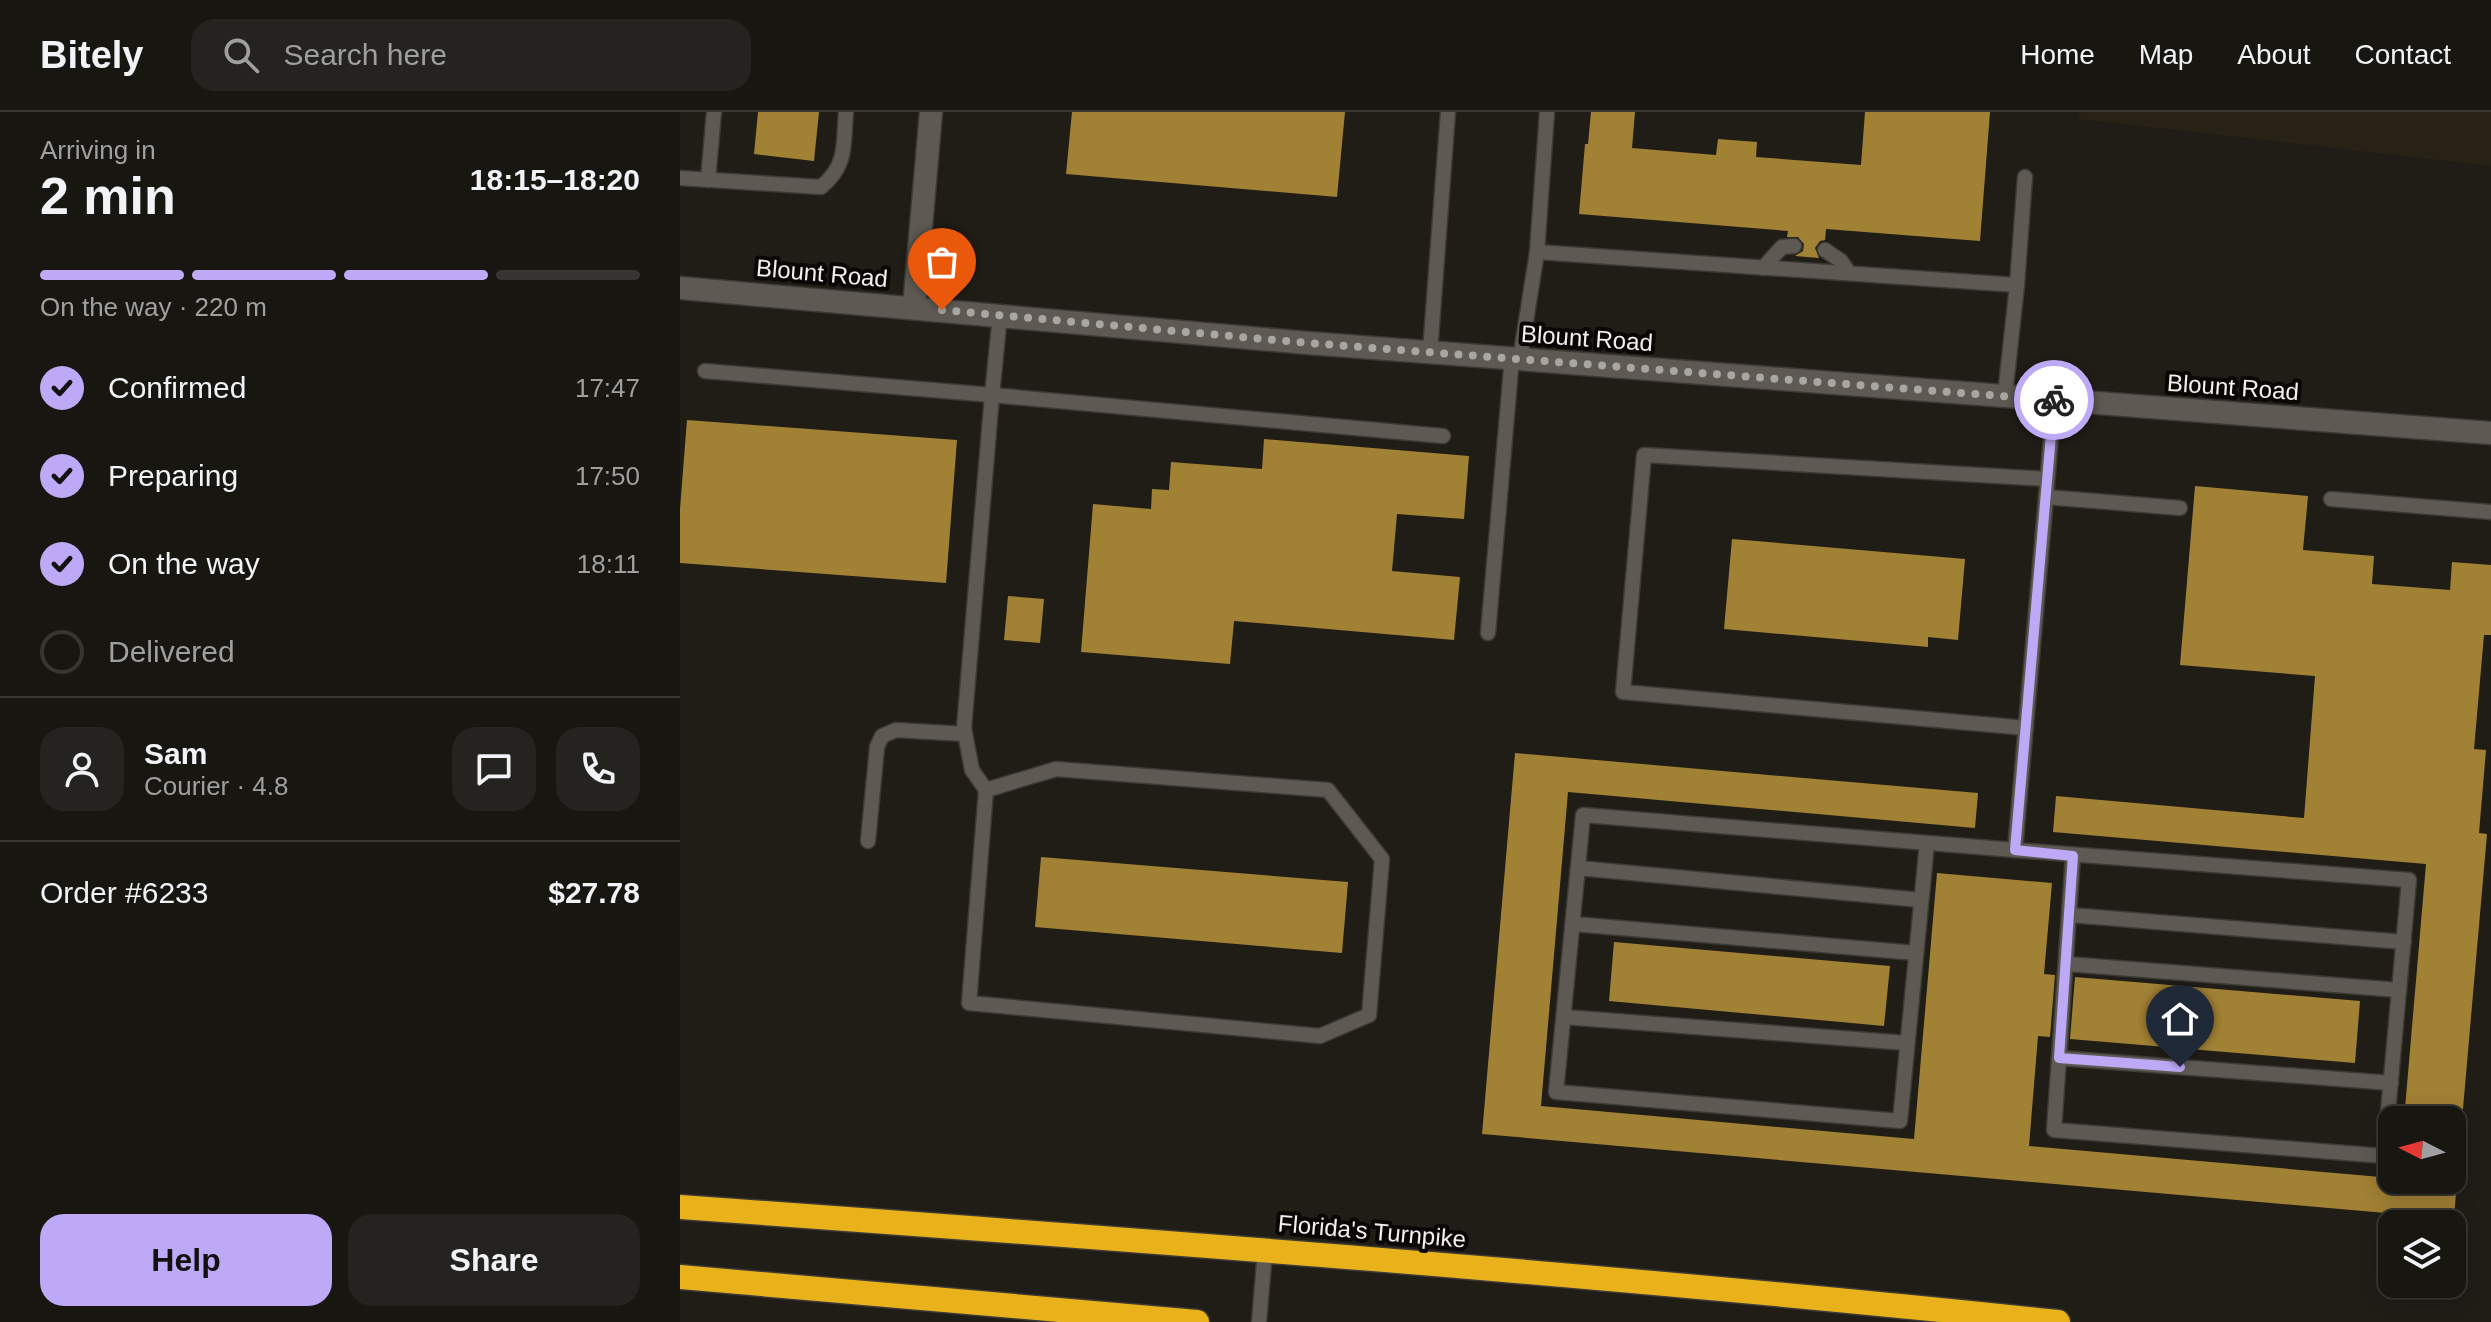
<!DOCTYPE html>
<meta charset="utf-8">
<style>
:root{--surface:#181611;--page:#25231f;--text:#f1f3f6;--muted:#9f9f9f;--line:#363531;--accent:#bda9f5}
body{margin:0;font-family:Helvetica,sans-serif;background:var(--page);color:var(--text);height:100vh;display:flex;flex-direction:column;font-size:30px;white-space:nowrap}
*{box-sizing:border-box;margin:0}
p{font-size:26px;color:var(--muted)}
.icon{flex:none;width:44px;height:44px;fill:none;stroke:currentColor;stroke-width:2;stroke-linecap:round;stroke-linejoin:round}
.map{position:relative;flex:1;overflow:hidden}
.drawer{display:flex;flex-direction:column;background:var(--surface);width:680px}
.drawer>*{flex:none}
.needle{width:52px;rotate:276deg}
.tools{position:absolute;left:1698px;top:994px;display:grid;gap:16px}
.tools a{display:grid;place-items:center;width:88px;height:88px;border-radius:16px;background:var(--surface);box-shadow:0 4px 20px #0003,0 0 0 2px var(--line);font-size:40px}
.pin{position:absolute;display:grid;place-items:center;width:68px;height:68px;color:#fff;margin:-82px -34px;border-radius:50% 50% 50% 0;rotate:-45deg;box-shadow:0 0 8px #0007}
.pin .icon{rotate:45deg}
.courier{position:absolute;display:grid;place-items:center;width:80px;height:80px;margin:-40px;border:6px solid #bda9f5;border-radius:50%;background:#fff;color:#222;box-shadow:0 2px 10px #0007}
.headline em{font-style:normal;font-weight:700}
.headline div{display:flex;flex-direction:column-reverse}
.headline{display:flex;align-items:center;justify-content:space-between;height:136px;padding:0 40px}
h1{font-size:52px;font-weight:700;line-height:60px}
.bar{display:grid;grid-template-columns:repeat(4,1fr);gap:12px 8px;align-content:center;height:96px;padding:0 40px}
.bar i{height:10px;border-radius:6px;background:var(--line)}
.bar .on{background:var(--accent)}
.bar p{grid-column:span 4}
.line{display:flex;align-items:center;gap:20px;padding:0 40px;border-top:2px solid var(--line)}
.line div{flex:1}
.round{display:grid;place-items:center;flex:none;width:84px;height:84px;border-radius:24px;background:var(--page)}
ol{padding:0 40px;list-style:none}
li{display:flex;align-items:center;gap:24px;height:88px}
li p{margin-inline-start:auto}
li .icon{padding:8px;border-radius:50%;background:var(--accent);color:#111;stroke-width:4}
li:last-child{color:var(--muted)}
li i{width:44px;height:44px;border:4px solid var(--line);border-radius:50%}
.action{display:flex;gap:16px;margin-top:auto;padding:16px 40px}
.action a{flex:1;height:92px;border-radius:24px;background:var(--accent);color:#111;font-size:32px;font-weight:700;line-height:92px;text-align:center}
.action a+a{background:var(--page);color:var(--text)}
header{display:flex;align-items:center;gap:48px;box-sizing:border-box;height:112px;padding:0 40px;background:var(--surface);border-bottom:2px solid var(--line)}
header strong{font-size:38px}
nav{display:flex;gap:44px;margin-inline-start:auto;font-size:28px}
.search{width:560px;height:72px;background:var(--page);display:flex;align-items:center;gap:20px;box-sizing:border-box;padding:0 28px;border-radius:24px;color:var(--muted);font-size:30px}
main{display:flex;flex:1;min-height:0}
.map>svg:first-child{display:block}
.built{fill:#282216}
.building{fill:#a18134}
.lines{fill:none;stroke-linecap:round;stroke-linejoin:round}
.service-casing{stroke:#3c3a36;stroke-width:17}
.minor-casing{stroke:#3c3a36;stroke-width:25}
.tertiary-casing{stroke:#3c3a36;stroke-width:25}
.motorway-casing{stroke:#3c3a36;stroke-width:27}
.service{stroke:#5e5a53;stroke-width:14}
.minor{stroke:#5e5a53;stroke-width:22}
.tertiary{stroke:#5e5a53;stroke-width:22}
.motorway{stroke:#e9b21a;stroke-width:24}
.done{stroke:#a8a6a1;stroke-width:8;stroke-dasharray:0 14.4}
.route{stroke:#bda9f5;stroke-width:10}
.labels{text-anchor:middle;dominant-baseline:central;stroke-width:8;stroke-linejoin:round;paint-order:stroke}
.street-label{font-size:24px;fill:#f2f0eb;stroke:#080705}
</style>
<header>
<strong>Bitely</strong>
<div class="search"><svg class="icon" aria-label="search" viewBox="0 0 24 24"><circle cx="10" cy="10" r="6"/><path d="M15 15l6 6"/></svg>Search here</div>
<nav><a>Home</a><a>Map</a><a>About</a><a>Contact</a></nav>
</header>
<main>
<section class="drawer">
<div class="headline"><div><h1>2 min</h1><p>Arriving in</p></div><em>18:15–18:20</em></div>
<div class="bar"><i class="on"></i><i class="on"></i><i class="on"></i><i></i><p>On the way · 220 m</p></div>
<ol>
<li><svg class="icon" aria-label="check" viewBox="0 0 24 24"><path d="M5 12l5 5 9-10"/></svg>Confirmed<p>17:47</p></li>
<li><svg class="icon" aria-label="check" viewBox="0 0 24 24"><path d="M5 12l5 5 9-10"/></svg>Preparing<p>17:50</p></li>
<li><svg class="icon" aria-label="check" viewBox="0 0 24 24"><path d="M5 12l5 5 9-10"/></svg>On the way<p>18:11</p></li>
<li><i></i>Delivered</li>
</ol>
<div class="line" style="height:144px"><a class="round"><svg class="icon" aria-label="person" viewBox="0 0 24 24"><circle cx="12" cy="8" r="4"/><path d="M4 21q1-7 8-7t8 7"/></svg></a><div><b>Sam</b><p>Courier · 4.8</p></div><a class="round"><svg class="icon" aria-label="chat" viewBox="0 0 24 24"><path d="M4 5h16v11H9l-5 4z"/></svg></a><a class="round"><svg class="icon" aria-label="phone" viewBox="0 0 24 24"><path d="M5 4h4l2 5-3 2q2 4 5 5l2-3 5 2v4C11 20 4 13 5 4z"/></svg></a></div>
<div class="line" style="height:104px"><div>Order #6233</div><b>$27.78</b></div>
<div class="action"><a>Help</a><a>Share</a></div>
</section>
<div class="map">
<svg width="1811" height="1210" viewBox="0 0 1811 1210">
<rect width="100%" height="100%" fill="#201d17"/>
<polygon class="built" points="1399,0 1811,0 1811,54 1399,7"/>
<g class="building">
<polygon points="78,0 139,0 134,49 74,42"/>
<polygon points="392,0 665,0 657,85 386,62"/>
<polygon points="911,0 955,0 952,36 1036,43 1038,27 1077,30 1076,45 1181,53 1185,0 1310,0 1300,129 1146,117 1145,128 1140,129 1135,136 1139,146 1115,144 1123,139 1124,132 1118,125 1107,125 1108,119 899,102 905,32 908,32"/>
<polygon points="7,308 277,328 266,471 0,451 0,397"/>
<polygon points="584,327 789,344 784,407 717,402 712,459 780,465 774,528 554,509 550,552 401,540 413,392 471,397 472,377 489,378 491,350 582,357"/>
<polygon points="1515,374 1628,384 1623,438 1694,444 1692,472 1770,478 1772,450 1811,453 1811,523 1804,523 1794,637 1806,638 1799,721 1807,722 1782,1008 1724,1008 1746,752 1373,720 1376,684 1624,706 1635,564 1500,553"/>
<polygon points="1052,427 1285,447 1278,528 1248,525 1248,535 1044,517"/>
<polygon points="328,484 364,487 360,531 324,528"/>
<polygon points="835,641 1298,681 1295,716 888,680 861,994 1234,1027 1257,761 1372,771 1364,862 1375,863 1370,925 1358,924 1349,1034 1712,1066 1712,1068 1777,1068 1774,1107 802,1022"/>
<polygon points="361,745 668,770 662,841 355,815"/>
<polygon points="934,830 1210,854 1204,914 929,889"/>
<polygon points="1395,865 1680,889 1675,951 1390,927"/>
</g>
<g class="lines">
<g class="service-casing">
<g id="service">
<polyline points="867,0 857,140 1337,173 1345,65"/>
<path d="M0,66L141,75C168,53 163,32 166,0"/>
<polyline points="28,68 34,0"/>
<polyline points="1145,138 1161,149 1169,161"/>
<polyline points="1083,156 1102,135 1114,134"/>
<polyline points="750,240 768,0"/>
<polyline points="840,247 857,140"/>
<polyline points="25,259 312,283 320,203"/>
<polyline points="1325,283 1337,173"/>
<polyline points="1374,287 1366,385 1500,396"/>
<polyline points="1366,385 1335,738 1729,768 1704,1044 1374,1018 1393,744"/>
<polyline points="1651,387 1811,400"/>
<polyline points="808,521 832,246"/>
<polyline points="1346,616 943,580 964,343 1367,367"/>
<polyline points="306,678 376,657 648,678 702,747 689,903 640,924 289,891 306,678 292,658 284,616 312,283 763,324"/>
<polyline points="188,729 197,635 202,624 216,618 285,622"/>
<polyline points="1247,731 1220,1009 876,980 903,703 1335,738"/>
<polyline points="898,756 1241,788"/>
<polyline points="1390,803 1724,830"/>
<polyline points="893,812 1236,841"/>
<polyline points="1387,852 1719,878"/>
<polyline points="884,905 1227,931"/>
<polyline points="1379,946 1711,971"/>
<polyline points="579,1210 585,1139"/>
</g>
</g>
<g class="minor-casing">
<polyline id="minor" points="234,195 251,0"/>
</g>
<g class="tertiary-casing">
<polyline id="tertiary" points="0,176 628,231 1811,321"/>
</g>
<g class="motorway-casing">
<g id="motorway">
<path d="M0,1095C460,1128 920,1162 1378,1210"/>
<polyline points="0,1165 517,1210"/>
</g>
</g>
<use href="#service" class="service"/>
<use href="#minor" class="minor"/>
<use href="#tertiary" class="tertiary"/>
<use href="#motorway" class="motorway"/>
</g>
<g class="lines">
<polyline class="done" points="262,198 628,231 1374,288"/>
<polyline class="route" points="1374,288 1335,738 1393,744 1379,946 1500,955"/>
</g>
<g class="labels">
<g class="street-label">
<text transform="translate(142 161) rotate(5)">Blount Road</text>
<text transform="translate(907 226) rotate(4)">Blount Road</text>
<text transform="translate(1553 275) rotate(4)">Blount Road</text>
<text transform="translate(692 1119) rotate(5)">Florida's Turnpike</text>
</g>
</g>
</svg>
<div class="tools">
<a><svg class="needle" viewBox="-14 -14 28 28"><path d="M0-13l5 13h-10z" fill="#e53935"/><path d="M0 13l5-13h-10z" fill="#9f9f9f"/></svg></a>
<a><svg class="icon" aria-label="layers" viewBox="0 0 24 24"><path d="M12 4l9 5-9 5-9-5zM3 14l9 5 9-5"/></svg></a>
</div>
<div class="pin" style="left:262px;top:198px;background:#ea580c"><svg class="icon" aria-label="bag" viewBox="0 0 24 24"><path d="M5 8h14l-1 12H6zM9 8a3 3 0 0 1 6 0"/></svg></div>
<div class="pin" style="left:1500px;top:955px;background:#1f2937"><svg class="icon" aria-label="home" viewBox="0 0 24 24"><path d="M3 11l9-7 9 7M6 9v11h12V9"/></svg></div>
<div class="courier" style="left:1374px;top:288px"><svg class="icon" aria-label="bike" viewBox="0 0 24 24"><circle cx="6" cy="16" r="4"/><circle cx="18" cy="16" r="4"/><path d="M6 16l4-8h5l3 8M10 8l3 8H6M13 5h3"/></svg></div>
</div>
</main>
